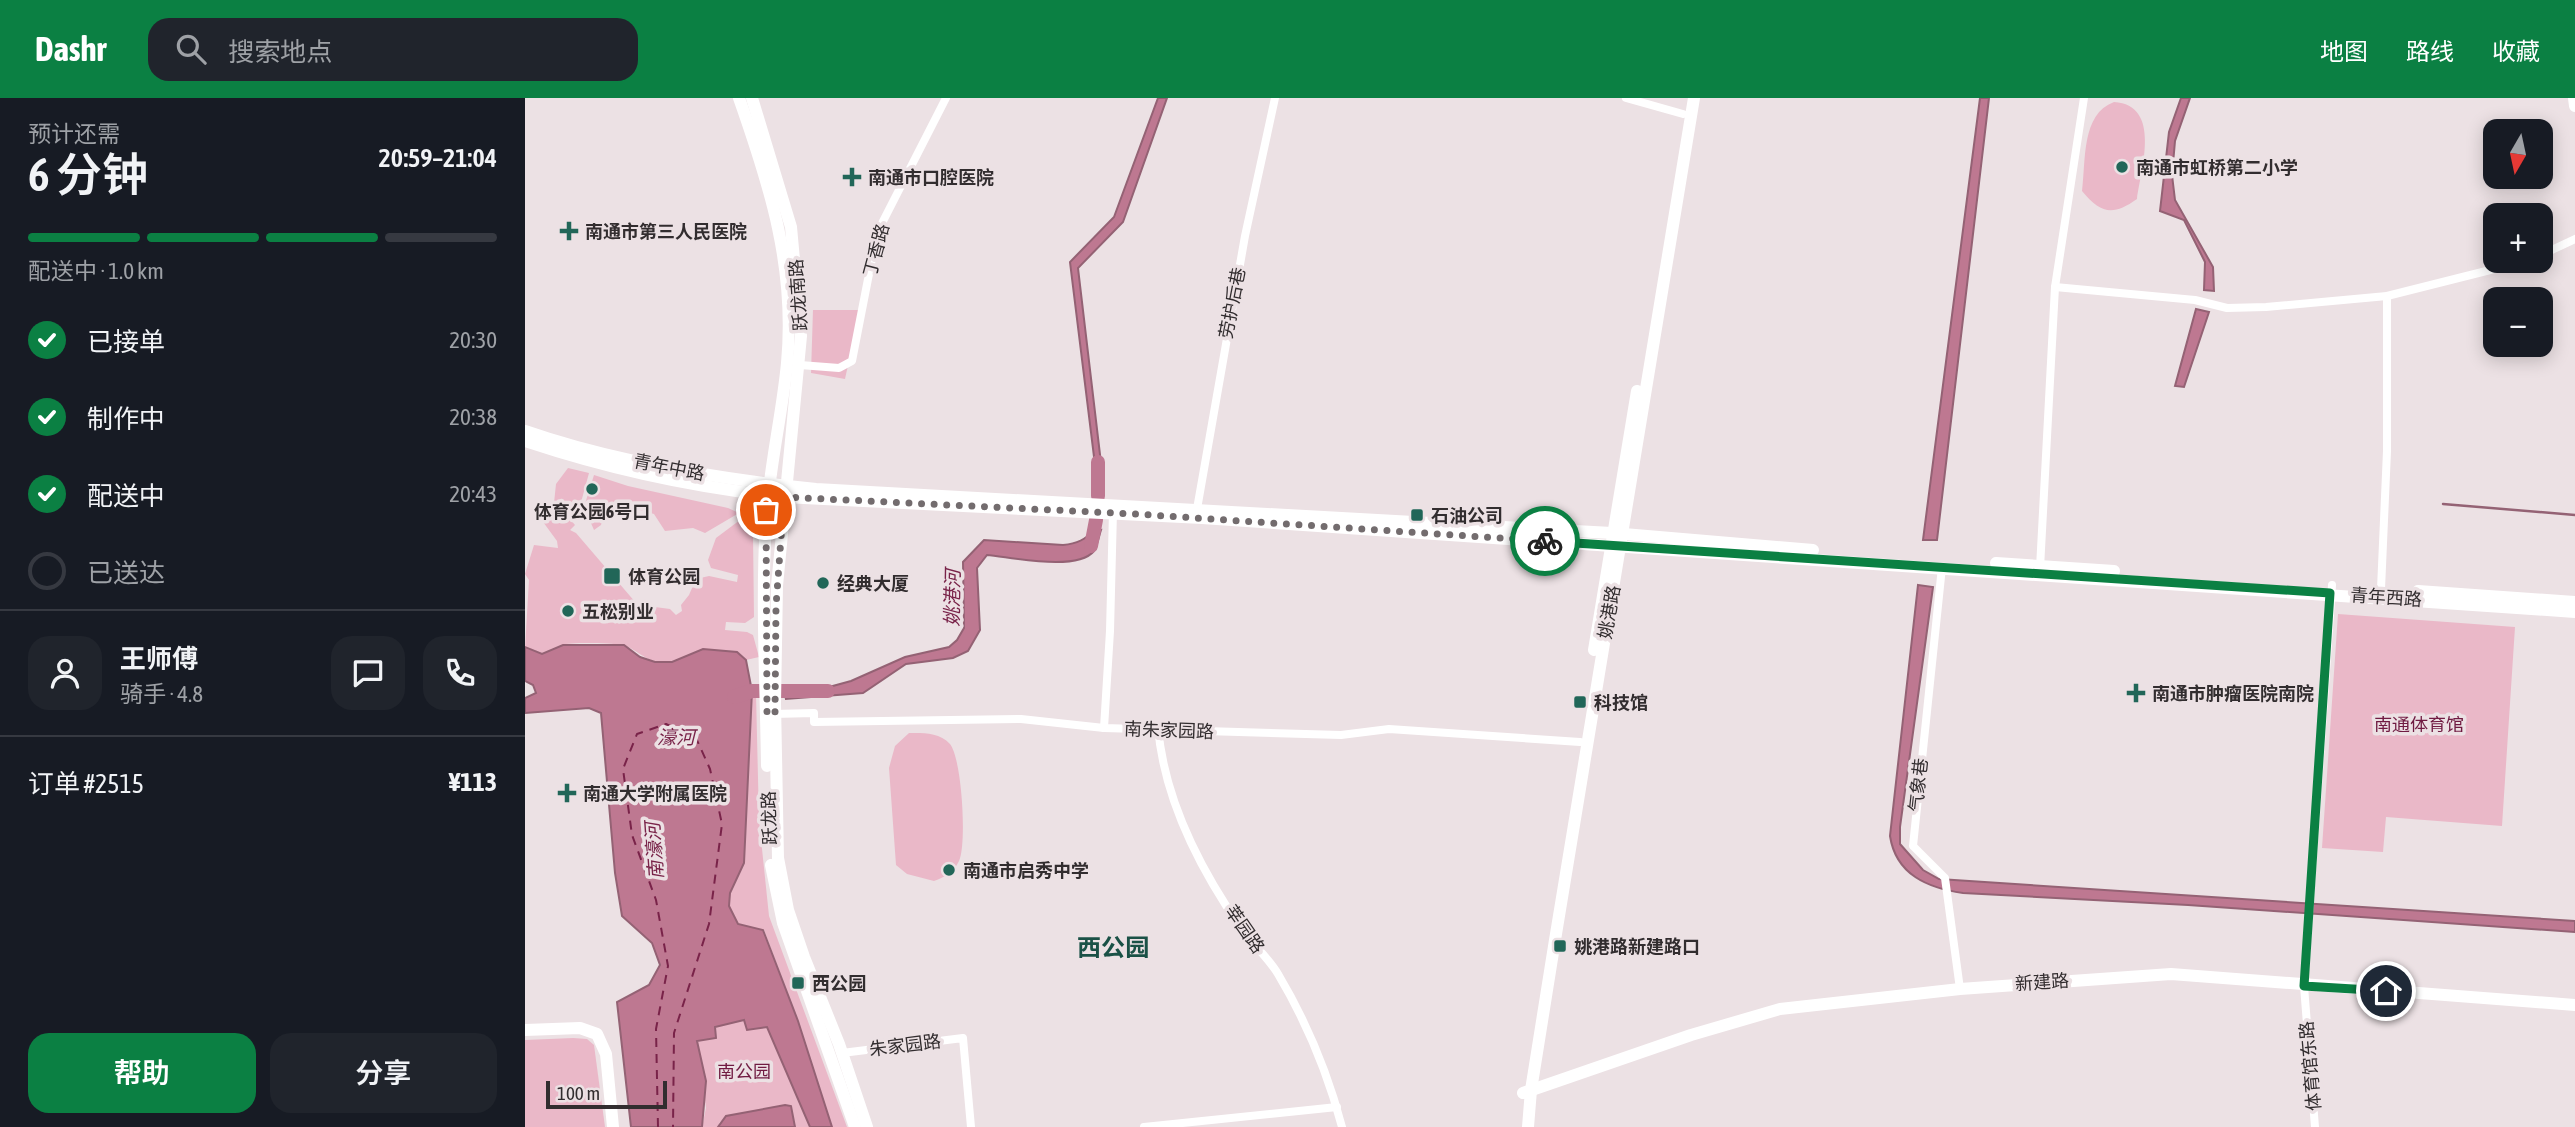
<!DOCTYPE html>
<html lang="zh">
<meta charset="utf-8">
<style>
:root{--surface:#171b24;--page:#20242c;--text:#f1f3f6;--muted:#9ea1a6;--line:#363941;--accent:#0b8043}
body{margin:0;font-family:"Asap Condensed","Noto Sans SC",sans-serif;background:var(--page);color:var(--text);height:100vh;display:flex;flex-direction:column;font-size:26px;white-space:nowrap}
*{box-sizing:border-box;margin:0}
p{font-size:23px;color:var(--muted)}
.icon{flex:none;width:38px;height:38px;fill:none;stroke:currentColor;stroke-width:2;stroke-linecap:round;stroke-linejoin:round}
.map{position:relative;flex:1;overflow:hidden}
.details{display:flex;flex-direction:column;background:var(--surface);width:525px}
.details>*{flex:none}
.needle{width:46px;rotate:189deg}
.controls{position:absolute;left:1958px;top:21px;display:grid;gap:14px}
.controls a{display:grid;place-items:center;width:70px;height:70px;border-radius:14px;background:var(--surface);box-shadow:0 4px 18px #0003;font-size:35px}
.scale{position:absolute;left:21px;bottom:18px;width:121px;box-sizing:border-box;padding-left:7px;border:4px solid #322d2f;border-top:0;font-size:19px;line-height:24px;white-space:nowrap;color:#322d2f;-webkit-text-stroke:5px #ece1e4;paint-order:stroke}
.pin{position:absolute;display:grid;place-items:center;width:60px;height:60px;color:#fff;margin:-30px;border:4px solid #fff;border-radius:50%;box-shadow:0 2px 7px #0007}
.courier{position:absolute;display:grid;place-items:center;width:70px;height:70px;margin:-35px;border:5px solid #0b8043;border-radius:50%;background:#fff;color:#222;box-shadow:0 2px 9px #0007}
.head em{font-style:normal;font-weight:600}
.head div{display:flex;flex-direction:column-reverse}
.head{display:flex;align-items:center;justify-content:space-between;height:119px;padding:0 28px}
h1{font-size:46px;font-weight:600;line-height:52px}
.bar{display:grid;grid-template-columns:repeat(4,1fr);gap:10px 7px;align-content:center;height:84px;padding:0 28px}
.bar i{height:9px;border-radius:5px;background:var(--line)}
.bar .selected{background:var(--accent)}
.bar p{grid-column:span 4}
.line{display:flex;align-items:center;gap:18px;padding:0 28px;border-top:2px solid var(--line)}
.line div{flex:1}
.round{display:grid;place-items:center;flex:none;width:74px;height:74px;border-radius:21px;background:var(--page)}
ol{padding:0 28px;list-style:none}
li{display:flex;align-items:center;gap:21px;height:77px}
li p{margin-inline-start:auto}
li .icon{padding:7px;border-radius:50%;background:var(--accent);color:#fff;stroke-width:4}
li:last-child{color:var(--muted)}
li i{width:38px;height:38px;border:4px solid var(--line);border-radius:50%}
.button{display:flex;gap:14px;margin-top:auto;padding:14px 28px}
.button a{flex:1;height:80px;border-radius:21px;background:var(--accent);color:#fff;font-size:28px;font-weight:600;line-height:80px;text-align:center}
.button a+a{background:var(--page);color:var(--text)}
header{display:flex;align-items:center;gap:42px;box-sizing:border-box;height:98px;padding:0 35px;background:var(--accent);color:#fff}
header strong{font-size:33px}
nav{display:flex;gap:38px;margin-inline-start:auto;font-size:24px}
.search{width:490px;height:63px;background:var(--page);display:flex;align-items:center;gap:18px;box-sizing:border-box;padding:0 24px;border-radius:21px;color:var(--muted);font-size:26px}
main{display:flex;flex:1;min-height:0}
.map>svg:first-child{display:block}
.green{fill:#eab8c8}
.water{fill:#be7891;stroke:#946274;stroke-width:2}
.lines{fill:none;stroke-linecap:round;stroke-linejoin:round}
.stream{stroke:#946274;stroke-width:2.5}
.river{stroke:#be7891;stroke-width:14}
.ferry{stroke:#792349;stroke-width:2;stroke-dasharray:9 7;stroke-linecap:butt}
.street{stroke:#fff;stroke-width:8}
.secondary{stroke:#fff;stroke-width:12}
.primary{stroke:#fff;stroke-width:12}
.done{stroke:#736c6e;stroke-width:7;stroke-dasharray:0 12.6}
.route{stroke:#0b8043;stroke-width:9}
.poi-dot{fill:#216658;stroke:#ece1e4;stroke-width:2.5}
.labels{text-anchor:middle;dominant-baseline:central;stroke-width:7;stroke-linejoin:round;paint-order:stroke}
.poi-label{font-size:18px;font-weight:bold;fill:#322d2f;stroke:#ece1e4;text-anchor:start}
.street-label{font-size:18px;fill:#322d2f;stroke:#ece1e4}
.park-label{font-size:18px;fill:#701b42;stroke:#ece1e4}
.water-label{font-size:19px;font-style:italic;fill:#792349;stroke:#ece1e4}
.district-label{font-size:24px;font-weight:bold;fill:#1a5146;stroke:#ece1e4}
</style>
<header>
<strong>Dashr</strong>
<div class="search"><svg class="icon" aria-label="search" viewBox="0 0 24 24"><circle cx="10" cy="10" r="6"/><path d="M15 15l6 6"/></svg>搜索地点</div>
<nav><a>地图</a><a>路线</a><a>收藏</a></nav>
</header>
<main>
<section class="details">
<div class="head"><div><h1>6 分钟</h1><p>预计还需</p></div><em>20:59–21:04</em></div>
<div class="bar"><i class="selected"></i><i class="selected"></i><i class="selected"></i><i></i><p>配送中 · 1.0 km</p></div>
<ol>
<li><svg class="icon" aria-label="check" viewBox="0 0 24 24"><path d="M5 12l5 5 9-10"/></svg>已接单<p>20:30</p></li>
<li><svg class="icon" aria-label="check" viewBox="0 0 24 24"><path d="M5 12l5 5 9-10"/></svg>制作中<p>20:38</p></li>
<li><svg class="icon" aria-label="check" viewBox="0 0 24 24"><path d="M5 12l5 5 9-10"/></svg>配送中<p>20:43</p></li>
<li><i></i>已送达</li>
</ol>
<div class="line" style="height:126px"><a class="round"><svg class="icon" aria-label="person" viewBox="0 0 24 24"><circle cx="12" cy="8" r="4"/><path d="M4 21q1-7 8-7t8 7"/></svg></a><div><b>王师傅</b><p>骑手 · 4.8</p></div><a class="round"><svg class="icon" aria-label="chat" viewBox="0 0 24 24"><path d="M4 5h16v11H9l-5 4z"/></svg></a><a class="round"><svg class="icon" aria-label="phone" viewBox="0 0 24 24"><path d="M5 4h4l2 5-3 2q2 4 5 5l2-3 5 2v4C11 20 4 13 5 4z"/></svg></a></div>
<div class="line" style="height:91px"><div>订单 #2515</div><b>¥113</b></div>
<div class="button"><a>帮助</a><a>分享</a></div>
</section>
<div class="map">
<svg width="2050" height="1029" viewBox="0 0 2050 1029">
<rect width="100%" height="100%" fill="#ece1e4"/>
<g class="green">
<path d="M1589,4C1637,7 1616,71 1612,101C1588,118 1576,116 1557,93C1561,63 1556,16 1589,4Z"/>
<polygon points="288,212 335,212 320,281 286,275"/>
<path d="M43,370L64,375L55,408L59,409L69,377L103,388L203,410L214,415L180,435L168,430L140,433L129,416L111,411L102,414L90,405L81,409L76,427L69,432L59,409L55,408L44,420L50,427L45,432L51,435L123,519L129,516L130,509L145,511L151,517L157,513L156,507L164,497L171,481L184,478L212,484L213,477L186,470L183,462L191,440L219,419L228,437L229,519L220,525L201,524L200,532L222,534L228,537L234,559L221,562C194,538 165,565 135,564C119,563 110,549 96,547C86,545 46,544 37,547C30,550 24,554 17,556L0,550L4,482L0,476L9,447L33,450L32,443L13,417L29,405L31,386Z"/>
<polygon points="1813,516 1990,529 1977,728 1861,719 1858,754 1797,750"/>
<polygon points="231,596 234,722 244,818 322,1029 307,1029 273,923 239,832 213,826 204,808 205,795 219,764 226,597"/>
<path d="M384,635C398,635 414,634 425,646C437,661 442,746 434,763C429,774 420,779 409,783L382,776L371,767L364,670L370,648Z"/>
<polygon points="219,921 222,932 242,929 285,1029 270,1029 266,1008 195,1024 193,1029 177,1029 181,1010 172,943 191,940 189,929"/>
<polygon points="48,940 62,941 69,947 80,1029 0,1029 0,942"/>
</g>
<g class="water">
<polygon points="633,0 642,0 598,124 553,170 578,382 572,383 545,164 589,119"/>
<polygon points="1455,0 1464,0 1412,442 1398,442"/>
<polygon points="1656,0 1665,0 1650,43 1647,77 1650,102 1688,169 1689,193 1679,192 1680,164 1659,122 1635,113 1644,34"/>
<polygon points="1671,211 1684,214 1659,289 1650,288"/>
<path d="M576,432C574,438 572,448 569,453C552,474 486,459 462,457L452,470L455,532L443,553L428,560L381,566L338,595L260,601L326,583L380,559L424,549L432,542L439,530L438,464L459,442L538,447C549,446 561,442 567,433Z"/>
<path d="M1393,487L1408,489L1375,729V746L1398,772L1414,781L2050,823V834L1663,807L1438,795C1403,790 1371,777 1365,738Z"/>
<polygon points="38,547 99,547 115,559 130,564 147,564 178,551 212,554 221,562 227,593 219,765 205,795 204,808 213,826 238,832 273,923 307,1029 285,1029 242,929 222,932 219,922 190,929 191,940 172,943 181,983 177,1029 106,1029 92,904 124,887 135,867 127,845 97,818 90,775 76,615 64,610 0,615 0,600 11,595 8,587 0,583 0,549 17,556"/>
<polygon points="260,1007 266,1008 270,1029 193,1029 201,1018"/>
</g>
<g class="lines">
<polyline class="stream" points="1918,406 2050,417"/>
<g class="river">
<polyline points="573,398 573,364"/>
<polyline points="566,448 571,422"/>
<polyline points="209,599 227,593 303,593"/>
</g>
<polyline class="ferry" points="133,1029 131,931 143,868 131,802 107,737 98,671 112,636 141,626 171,640 185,671 197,726 184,826 149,935 148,1029"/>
<g class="street">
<polyline points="1101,0 1158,16"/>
<polyline points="2016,157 2050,141"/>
<polyline points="1530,189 1670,202 1702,210 1741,209 1862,198 2001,163"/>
<polyline points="275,267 314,270 327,263 352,135 421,0"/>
<polyline points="672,411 720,138 750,0"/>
<polyline points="1417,469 1388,748 1420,780 1435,891"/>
<polyline points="1515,470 1530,189 1559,0"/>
<polyline points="1856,491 1862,353 1862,198"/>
<polyline points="248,616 289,615 289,624 496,621 579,630 816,637 864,631 1055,644"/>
<path d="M633,629C639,701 675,771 716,830C727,846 743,859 753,876C781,923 803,976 817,1029"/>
<polyline points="579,630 585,533 588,413"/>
<polyline points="317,955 438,940 446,1029"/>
<polyline points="619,1029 812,1009"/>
<polyline points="1790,1029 1779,888 1807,487"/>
</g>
<g class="secondary">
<polyline points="2049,0 2050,8"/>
<path d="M0,333C92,365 194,381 291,391L1087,435L1288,452"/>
<path d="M0,343C84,371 172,390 259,399L677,420L2050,514"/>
<polyline points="1471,465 1589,473"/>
<polyline points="1893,493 2050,504"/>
<polyline points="1069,552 1112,293"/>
<polyline points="0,932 55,930 72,936 81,956 88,1029"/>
<polyline points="998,995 1166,937 1255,911 1435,891 1646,876 2050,907"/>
<polyline points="1003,1029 1006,992 1030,842 1169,0"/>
</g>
<g class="primary">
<path d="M214,0C245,88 271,170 262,265C257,318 244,370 241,423C236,504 241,587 242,668"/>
<polyline points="227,0 266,129 276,238 252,488 250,605 253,760 263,812 279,859 314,946 342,1029"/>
<polyline points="246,767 258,825 330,1029"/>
</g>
</g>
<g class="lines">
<polyline class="done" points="241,412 242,616 250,616 251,508 259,399 610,416 1020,443"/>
<polyline class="route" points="1020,443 1805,495 1779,888 1861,893"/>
</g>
<g class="poi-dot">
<circle cx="1597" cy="69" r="7"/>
<path d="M323.5 68.5h7v7h7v7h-7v7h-7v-7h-7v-7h7z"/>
<path d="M40.5 122.5h7v7h7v7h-7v7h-7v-7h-7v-7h7z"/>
<circle cx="67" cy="391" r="7"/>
<rect x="885" y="410" width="14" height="14" rx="3.5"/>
<rect x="78" y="469" width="18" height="18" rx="3.5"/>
<circle cx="298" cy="485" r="7"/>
<circle cx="43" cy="513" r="7"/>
<path d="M1607.5 584.5h7v7h7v7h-7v7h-7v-7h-7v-7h7z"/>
<rect x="1048" y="597" width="14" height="14" rx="3.5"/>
<path d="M38.5 684.5h7v7h7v7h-7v7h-7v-7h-7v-7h7z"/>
<circle cx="424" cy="772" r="7"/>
<rect x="1028" y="841" width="14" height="14" rx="3.5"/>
<rect x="266" y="878" width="14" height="14" rx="3.5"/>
</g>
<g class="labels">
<g class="poi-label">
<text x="1611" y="69">南通市虹桥第二小学</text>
<text x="343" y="79">南通市口腔医院</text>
<text x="60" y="133">南通市第三人民医院</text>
<text x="67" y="413" text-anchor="middle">体育公园6号口</text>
<text x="906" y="417">石油公司</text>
<text x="103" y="478">体育公园</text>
<text x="312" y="485">经典大厦</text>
<text x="57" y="513">五松别业</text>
<text x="1627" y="595">南通市肿瘤医院南院</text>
<text x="1069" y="604">科技馆</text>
<text x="58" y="695">南通大学附属医院</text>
<text x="438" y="772">南通市启秀中学</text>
<text x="1049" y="848">姚港路新建路口</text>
<text x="287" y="885">西公园</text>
</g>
<g class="street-label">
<text transform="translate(351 152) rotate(-75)">丁香路</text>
<text transform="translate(273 197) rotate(-94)">跃龙南路</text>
<text transform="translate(707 205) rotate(-79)">劳护后巷</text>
<text transform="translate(144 369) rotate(11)">青年中路</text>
<text transform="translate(1861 499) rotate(4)">青年西路</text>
<text transform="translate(1084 514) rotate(-80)">姚港路</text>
<text transform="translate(644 632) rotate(2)">南朱家园路</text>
<text transform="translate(1393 687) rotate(-84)">气象巷</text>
<text transform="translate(244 720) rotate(-92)">跃龙路</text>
<text transform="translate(720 831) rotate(55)">莘园路</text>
<text transform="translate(1517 884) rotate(-4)">新建路</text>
<text transform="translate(380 947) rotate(-7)">朱家园路</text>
<text transform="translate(1785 968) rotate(-95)">体育馆东路</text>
</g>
<g class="park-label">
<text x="1894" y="626">南通体育馆</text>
<text x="219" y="973">南公园</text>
</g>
<g class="water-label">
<text transform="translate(427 500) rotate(-89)">姚港河</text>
<text x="151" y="639">濠河</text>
<text transform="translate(129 753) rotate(-94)">南濠河</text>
</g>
<g class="district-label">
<text x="588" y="849">西公园</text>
</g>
</g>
</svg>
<div class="controls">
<a><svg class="needle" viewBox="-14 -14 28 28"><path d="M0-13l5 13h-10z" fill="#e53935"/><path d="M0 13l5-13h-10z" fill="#9ea1a6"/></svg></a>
<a>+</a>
<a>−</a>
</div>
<div class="scale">100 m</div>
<div class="pin" style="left:241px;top:412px;background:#ea580c"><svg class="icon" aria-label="bag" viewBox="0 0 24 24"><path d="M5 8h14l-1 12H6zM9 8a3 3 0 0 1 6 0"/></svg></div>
<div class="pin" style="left:1861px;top:893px;background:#1f2937"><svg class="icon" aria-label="home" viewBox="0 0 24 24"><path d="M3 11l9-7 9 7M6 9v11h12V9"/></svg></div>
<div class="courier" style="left:1020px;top:443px"><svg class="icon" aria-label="bike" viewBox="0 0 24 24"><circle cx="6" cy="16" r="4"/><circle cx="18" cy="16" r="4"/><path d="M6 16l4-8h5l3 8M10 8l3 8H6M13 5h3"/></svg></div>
</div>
</main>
